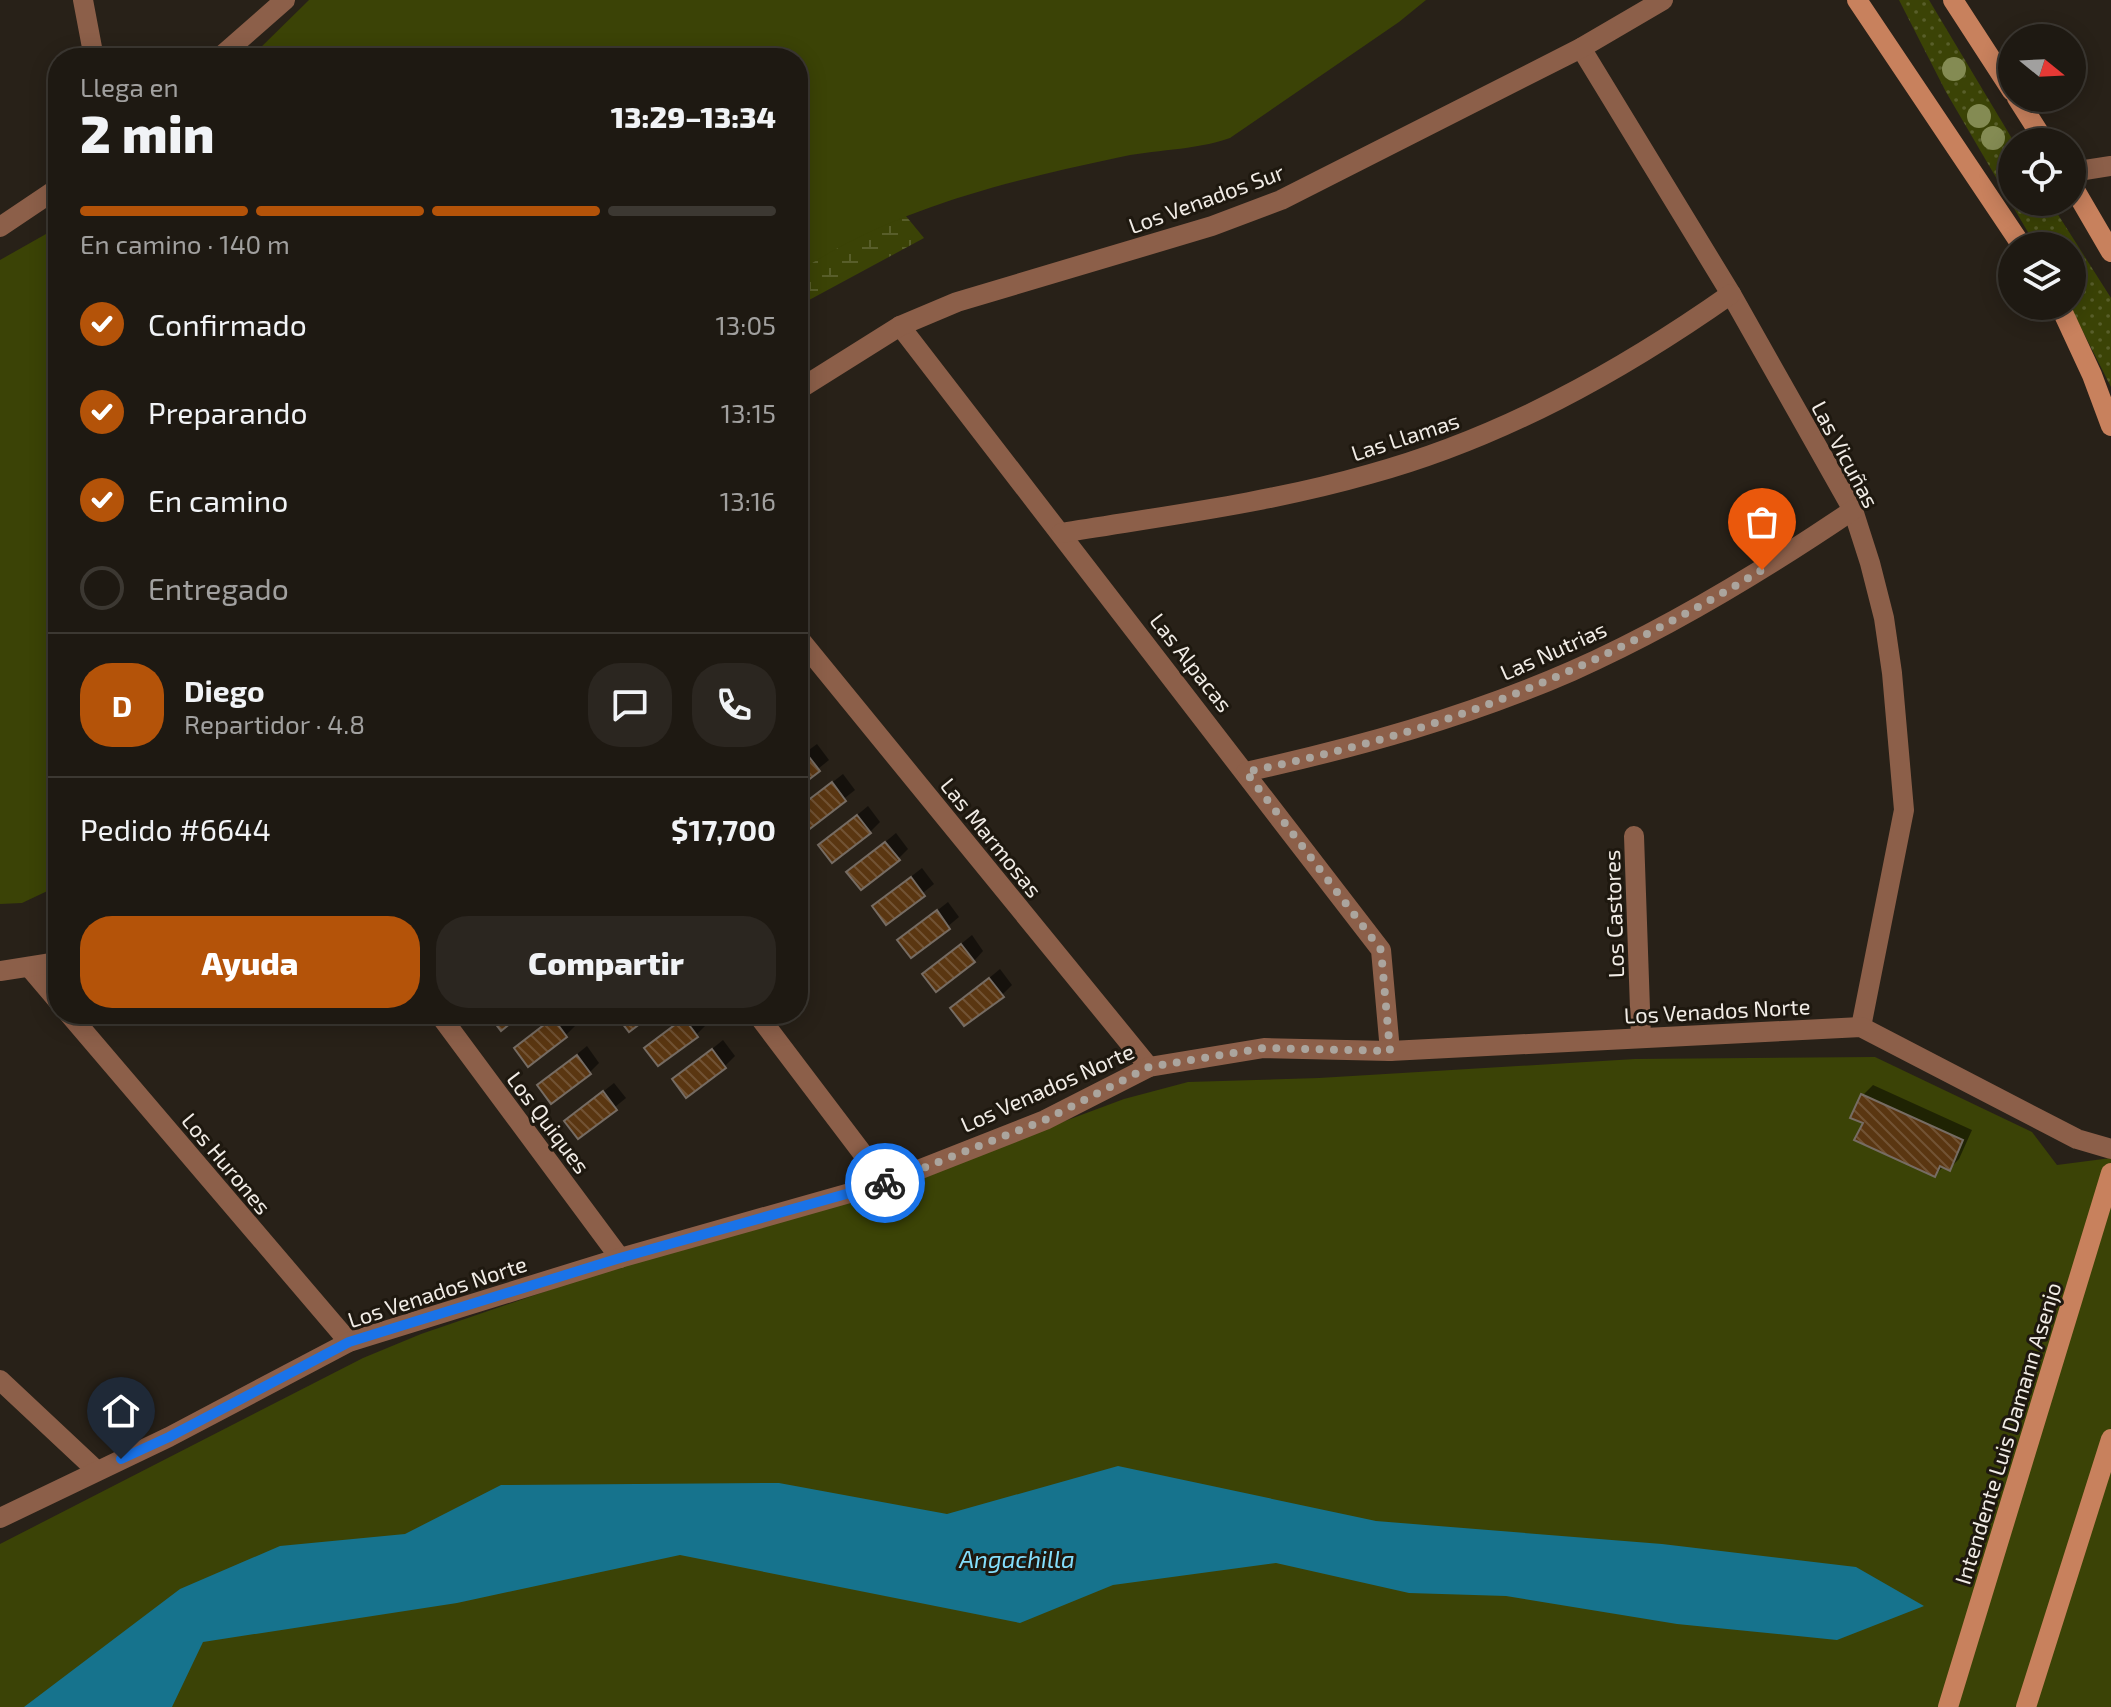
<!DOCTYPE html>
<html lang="es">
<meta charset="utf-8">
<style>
:root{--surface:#1e1912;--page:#2b2620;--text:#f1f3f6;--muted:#a1a09f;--line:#3c3832;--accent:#b45309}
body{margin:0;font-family:"Exo 2",sans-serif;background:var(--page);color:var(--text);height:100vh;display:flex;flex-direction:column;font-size:30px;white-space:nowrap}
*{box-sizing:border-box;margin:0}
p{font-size:26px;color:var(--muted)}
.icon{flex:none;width:44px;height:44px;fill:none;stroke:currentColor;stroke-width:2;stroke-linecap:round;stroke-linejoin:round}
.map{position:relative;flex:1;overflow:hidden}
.details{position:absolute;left:48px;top:48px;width:760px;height:976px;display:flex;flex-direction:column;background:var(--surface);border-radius:32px;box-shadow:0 4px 20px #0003,0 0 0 2px var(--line)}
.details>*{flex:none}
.needle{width:52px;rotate:108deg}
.controls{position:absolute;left:1998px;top:24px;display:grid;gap:16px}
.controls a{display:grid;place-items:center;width:88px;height:88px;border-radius:50%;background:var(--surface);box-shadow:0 4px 20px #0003,0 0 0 2px var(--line);font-size:40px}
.pin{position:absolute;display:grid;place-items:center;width:68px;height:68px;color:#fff;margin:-82px -34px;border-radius:50% 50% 50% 0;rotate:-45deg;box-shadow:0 0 8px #0007}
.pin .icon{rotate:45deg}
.courier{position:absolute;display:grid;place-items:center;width:80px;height:80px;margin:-40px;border:6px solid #1a73e8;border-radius:50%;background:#fff;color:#222;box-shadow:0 2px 10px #0007}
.headline em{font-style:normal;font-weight:800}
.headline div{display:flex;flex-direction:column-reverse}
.headline{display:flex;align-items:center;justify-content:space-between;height:136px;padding:0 32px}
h1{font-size:52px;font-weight:800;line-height:60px}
.bar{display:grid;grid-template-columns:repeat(4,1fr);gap:12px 8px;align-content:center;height:96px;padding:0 32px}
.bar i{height:10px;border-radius:6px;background:var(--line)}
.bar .active{background:var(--accent)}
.bar p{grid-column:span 4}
.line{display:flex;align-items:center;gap:20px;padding:0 32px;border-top:2px solid var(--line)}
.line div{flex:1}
.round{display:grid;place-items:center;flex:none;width:84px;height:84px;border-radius:32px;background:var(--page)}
ol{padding:0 32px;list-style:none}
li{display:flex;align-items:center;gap:24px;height:88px}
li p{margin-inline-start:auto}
li .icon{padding:8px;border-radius:50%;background:var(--accent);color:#fff;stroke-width:4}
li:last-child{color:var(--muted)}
li i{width:44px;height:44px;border:4px solid var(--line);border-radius:50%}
.primary-button{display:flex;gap:16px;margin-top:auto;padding:16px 32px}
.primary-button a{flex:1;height:92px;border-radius:32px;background:var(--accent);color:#fff;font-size:32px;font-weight:800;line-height:92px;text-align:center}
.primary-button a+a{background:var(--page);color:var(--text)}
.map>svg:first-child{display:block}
.grass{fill:url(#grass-dots)}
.wetland{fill:url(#wetland-marsh)}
.park{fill:#3b4306}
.water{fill:#16738d}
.shadow{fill:#0007}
.building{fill:url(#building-back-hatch);stroke:#766c63;stroke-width:2}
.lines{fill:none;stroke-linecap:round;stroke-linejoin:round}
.path{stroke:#7f7871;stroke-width:5;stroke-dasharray:4 4;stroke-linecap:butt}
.minor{stroke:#8c5f49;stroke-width:20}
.secondary{stroke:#c8815d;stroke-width:20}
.tree{fill:#848b53}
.done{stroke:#aba59e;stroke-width:8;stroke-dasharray:0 14.4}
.route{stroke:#1a73e8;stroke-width:10}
.labels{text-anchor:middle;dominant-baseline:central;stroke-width:6;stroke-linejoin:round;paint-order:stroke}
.street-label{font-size:22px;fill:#f1ece6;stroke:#1e180f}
.water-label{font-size:24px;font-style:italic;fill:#84defc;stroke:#1e180f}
</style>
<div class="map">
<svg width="2111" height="1707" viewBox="0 0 2111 1707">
<defs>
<pattern id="grass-dots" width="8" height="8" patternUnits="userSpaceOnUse" patternTransform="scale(2)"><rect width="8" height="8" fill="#3b4306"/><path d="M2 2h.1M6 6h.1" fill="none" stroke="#585e2a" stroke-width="1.8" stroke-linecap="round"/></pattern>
<pattern id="wetland-marsh" width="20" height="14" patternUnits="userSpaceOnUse" patternTransform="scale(2)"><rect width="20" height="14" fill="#3b4306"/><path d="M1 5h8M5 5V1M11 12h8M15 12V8" fill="none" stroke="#585e2a"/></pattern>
<pattern id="building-back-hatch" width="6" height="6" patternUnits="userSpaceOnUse" patternTransform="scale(2)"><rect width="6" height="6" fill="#5a3611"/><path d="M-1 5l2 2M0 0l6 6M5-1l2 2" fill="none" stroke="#725334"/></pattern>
</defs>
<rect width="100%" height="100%" fill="#282118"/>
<polygon class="grass" points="1899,0 1929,0 2014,142 2012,142 2012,202 2050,202 2111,298 2111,387 2070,306 2072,306 2072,246 2036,246 1946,92"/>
<polygon class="wetland" points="798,85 924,238 798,306"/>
<g class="park">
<path d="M309,0H1426L1399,22L1230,138C1193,151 1154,149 1116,158C1004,182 895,208 798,272V58H250Z"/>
<polygon points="58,222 58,886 22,903 0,904 0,260 46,234"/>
<polygon points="1875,1057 2032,1132 2057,1165 2111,1158 2111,1707 0,1707 0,1544 363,1358 421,1334 640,1259 882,1189 1124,1099 1188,1082 1319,1078 1635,1059"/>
</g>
<polygon class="water" points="1118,1466 1376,1521 1662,1544 1856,1567 1924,1606 1837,1640 1677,1624 1506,1596 1409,1593 1276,1563 1113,1585 1020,1623 680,1555 457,1603 203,1642 172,1707 24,1707 180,1589 280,1546 405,1534 501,1485 779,1483 947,1514"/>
<g class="shadow">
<polygon points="817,744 829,760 798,785 798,758"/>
<polygon points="843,774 855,790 807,828 798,816 798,809"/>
<polygon points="868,806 880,822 870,832 821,845"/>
<polygon points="896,833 908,849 898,859 849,872"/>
<polygon points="922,868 934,884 887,922 885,897"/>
<polygon points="948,902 959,917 912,956 900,940"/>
<polygon points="972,935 983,951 974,961 924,974"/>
<polygon points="1000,969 1012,985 1002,995 953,1008"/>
<polygon points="558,1014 567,1014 576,1025 566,1035 516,1048"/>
<polygon points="689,1014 698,1014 706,1025 696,1035 647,1048"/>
<polygon points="723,1040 735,1056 725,1066 675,1079"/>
<polygon points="587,1046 599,1063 589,1073 539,1085"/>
<polygon points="614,1083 626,1098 578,1137 566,1121"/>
<polygon points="1873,1085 1972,1130 1959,1159 1949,1169 1944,1166 1935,1175 1865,1122 1853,1117 1863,1095"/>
</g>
<g class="building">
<polygon points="806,753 820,771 798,788 798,759"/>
<polygon points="832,782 846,801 807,831 798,819 798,808"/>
<polygon points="857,815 871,833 832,863 818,845"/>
<polygon points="885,842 900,860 861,890 846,872"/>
<polygon points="911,877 925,896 886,925 872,906"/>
<polygon points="937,910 950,929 911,958 897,940"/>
<polygon points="961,944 975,962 936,992 922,974"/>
<polygon points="989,978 1004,997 964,1026 950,1008"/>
<polygon points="488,1014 522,1014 501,1031"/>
<polygon points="615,1014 653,1014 629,1032"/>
<polygon points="553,1018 567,1037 528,1067 514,1048"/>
<polygon points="684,1018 698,1037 658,1066 644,1048"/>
<polygon points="712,1049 726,1068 686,1098 672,1079"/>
<polygon points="577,1055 591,1074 551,1104 537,1085"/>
<polygon points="603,1091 617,1110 578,1139 564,1121"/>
<polygon points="1861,1094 1963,1140 1950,1171 1940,1166 1935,1177 1854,1140 1863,1123 1850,1118"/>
</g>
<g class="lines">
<polyline class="path" points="2055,246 2069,239"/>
<g class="minor">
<polyline points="83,0 94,58"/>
<polyline points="1581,48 1731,294 1853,510 1870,563 1884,618 1892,673 1904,810 1861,1027"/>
<polyline points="219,58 285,0"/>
<polyline points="2072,172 2111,166"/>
<polyline points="0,227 58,188"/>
<polyline points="900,326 1381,950 1390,1051"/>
<polyline points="798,390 900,326 957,302 1212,226 1281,200 1581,48 1663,0"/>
<path d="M1061,533C1164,516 1269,503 1370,474C1501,438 1620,372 1731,294"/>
<polyline points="798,637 1149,1067"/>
<path d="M1246,772C1358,747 1467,717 1572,671C1671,627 1763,571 1853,510"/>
<polyline points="1634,836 1641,1038"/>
<polyline points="30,968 58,1001"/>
<polyline points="0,971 58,962"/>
<polyline points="69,1014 349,1342"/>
<polyline points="439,1014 620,1258"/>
<polyline points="757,1014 885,1183"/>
<polyline points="0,1380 96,1470"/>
<polyline points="0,1518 169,1437 349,1342 620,1258 885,1183 1045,1120 1149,1067 1264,1048 1390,1051 1861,1027 2077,1139 2111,1149"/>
</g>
<g class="secondary">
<polyline points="1857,0 2022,246"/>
<polyline points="1953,0 2012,91"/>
<polyline points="2017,98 2045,142"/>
<polyline points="2072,185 2111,252"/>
<polyline points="2060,306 2092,375 2111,426"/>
<polyline points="1948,1707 2111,1173"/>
<polyline points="2026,1707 2111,1439"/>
</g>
</g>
<g class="tree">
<circle cx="1954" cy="69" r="12"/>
<circle cx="1979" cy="116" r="12"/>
<circle cx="1993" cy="138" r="12"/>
</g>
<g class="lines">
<path class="done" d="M885,1183L1045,1120L1149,1067L1264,1048L1390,1051L1381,950L1246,772C1302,760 1358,747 1413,730C1536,692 1652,636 1762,570"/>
<polyline class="route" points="121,1459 169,1437 349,1342 620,1258 885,1183"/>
</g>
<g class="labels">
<g class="street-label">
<text transform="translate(1206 198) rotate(-20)">Los Venados Sur</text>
<text transform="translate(1405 436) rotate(-18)">Las Llamas</text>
<text transform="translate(1846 454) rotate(62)">Las Vicuñas</text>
<text transform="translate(1553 650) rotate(-24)">Las Nutrias</text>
<text transform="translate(1192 662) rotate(52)">Las Alpacas</text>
<text transform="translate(992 837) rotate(51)">Las Marmosas</text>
<text transform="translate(1613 914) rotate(-92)">Los Castores</text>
<text transform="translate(1717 1010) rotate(-3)">Los Venados Norte</text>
<text transform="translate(1047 1087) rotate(-24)">Los Venados Norte</text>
<text transform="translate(549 1122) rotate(53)">Los Quiques</text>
<text transform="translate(227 1163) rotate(50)">Los Hurones</text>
<text transform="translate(437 1291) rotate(-18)">Los Venados Norte</text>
<text transform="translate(2007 1433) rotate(-73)">Intendente Luis Damann Asenjo</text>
</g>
<g class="water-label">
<text x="1017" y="1558">Angachilla</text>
</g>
</g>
</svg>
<div class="controls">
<a><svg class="needle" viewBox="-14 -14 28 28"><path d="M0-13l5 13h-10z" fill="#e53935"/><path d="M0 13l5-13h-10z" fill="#a1a09f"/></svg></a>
<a><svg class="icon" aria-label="locate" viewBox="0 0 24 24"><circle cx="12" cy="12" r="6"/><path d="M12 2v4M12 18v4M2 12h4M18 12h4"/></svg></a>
<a><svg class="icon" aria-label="layers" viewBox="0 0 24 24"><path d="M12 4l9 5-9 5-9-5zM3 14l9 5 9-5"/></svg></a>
</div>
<div class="pin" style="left:1762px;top:570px;background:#ea580c"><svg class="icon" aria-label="bag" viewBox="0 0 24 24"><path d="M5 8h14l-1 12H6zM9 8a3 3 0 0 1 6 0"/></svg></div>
<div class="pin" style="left:121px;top:1459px;background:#1f2937"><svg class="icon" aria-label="home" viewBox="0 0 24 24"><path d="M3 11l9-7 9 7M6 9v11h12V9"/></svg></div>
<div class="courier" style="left:885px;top:1183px"><svg class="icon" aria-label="bike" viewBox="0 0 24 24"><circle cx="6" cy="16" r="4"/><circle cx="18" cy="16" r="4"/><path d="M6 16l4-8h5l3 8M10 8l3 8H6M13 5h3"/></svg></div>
<section class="details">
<div class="headline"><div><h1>2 min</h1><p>Llega en</p></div><em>13:29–13:34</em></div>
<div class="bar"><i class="active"></i><i class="active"></i><i class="active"></i><i></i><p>En camino · 140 m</p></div>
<ol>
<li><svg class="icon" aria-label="check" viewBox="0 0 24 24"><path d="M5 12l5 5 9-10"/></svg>Confirmado<p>13:05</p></li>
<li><svg class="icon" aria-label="check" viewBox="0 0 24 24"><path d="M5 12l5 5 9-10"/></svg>Preparando<p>13:15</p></li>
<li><svg class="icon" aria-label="check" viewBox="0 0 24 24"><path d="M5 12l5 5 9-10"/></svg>En camino<p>13:16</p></li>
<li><i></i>Entregado</li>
</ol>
<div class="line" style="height:144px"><b class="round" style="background:var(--accent);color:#fff">D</b><div><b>Diego</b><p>Repartidor · 4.8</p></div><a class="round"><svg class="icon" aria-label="chat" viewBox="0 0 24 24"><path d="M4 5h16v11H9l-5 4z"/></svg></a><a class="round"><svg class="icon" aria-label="phone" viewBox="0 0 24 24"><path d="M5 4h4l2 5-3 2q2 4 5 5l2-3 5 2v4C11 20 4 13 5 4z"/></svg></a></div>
<div class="line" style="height:104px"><div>Pedido #6644</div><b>$17,700</b></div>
<div class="primary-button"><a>Ayuda</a><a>Compartir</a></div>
</section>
</div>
